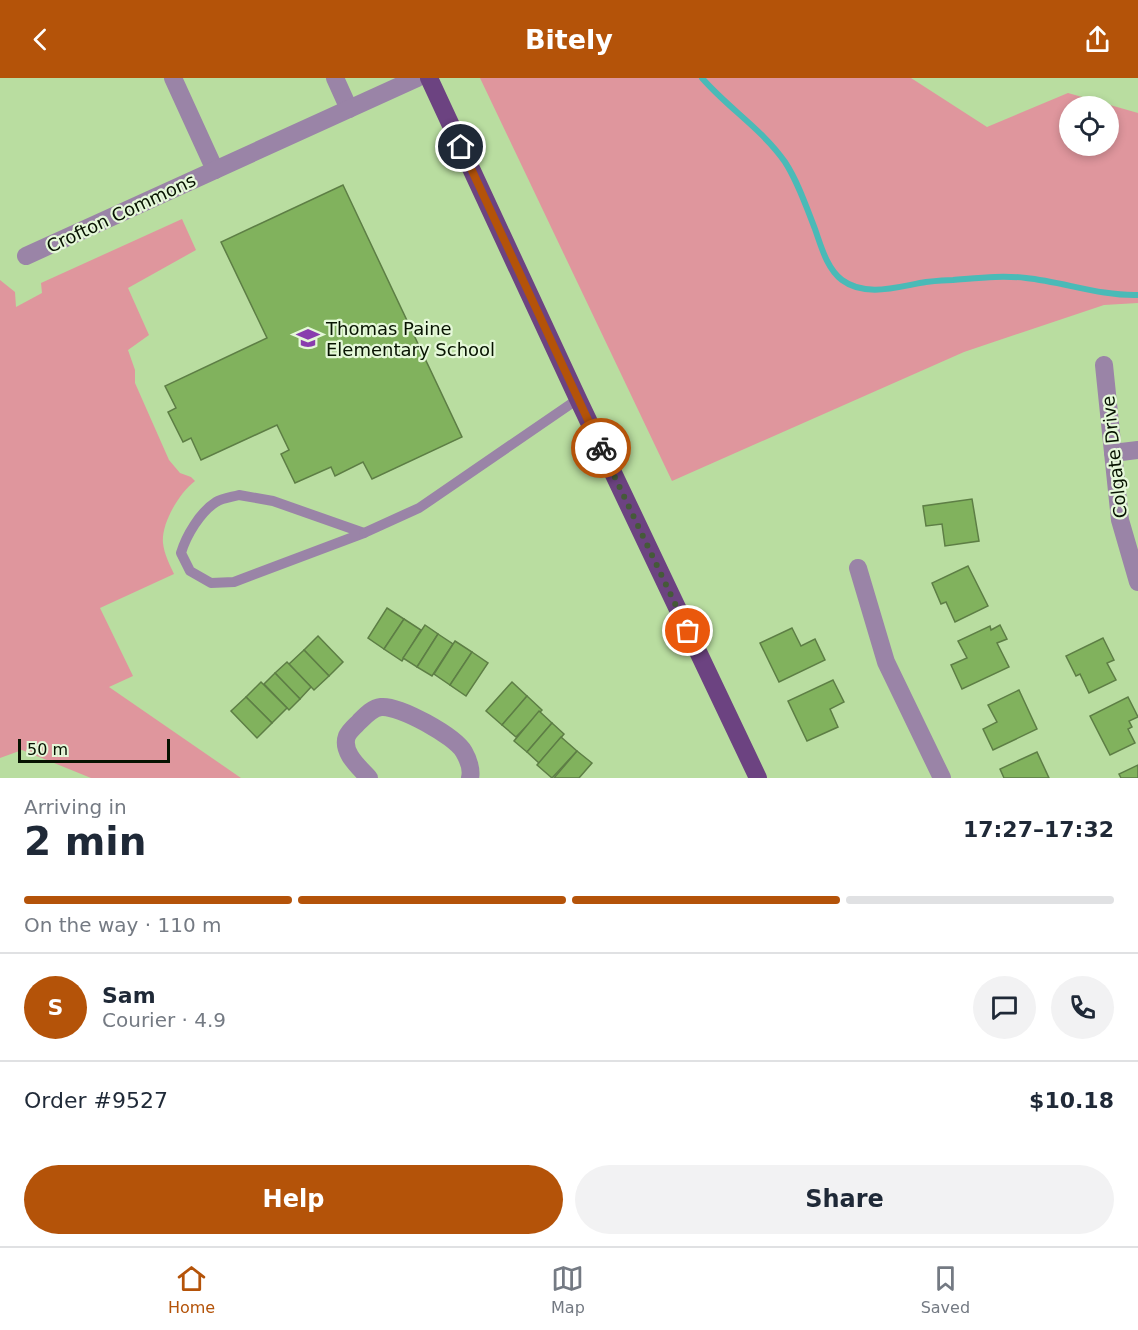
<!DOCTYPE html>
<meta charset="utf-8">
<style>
:root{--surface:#fff;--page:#f2f2f3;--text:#1f2937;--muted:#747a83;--line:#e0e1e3;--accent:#b45309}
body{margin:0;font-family:"DejaVu Sans",sans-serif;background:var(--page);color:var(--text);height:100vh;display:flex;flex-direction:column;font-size:22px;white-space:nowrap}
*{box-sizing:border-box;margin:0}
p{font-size:20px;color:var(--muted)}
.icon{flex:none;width:33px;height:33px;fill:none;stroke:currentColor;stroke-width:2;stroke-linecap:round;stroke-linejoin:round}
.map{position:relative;height:700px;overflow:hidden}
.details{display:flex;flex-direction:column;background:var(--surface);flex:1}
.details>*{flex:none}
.tools{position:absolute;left:1059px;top:18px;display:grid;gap:12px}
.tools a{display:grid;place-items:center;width:60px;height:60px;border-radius:50%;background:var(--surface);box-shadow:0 3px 9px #0003;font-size:30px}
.scale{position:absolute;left:18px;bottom:15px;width:152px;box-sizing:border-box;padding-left:6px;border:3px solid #071301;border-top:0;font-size:16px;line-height:21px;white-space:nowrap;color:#071301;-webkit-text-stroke:4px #e5f8d9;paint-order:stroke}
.pin{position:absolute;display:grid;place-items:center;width:51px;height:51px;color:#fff;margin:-26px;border:3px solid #fff;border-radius:50%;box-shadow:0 2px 6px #0007}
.courier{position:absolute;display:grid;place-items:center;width:60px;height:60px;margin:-30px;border:4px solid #b45309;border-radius:50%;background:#fff;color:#222;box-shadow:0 2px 8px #0007}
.summary em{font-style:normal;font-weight:600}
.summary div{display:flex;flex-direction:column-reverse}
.summary{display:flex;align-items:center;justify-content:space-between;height:102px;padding:0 24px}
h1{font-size:39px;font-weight:600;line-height:45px}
.bar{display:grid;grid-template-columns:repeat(4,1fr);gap:9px 6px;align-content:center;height:72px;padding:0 24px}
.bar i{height:8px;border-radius:4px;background:var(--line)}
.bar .selected{background:var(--accent)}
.bar p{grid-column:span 4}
.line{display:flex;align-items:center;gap:15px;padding:0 24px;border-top:2px solid var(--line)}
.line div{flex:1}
.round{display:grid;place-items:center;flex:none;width:63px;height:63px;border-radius:32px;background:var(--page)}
.button{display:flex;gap:12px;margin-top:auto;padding:12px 24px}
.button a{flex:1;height:69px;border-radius:36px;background:var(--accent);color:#fff;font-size:24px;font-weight:600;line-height:69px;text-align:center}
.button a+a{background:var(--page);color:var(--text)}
header{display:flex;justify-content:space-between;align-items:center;height:78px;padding:0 24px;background:var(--accent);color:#fff;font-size:27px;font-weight:600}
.tab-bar{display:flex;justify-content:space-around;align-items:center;height:84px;border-top:2px solid var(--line);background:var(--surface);font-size:16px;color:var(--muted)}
.tab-bar a{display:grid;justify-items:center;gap:3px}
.tab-bar .selected{color:var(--accent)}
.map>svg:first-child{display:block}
.green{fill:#df969d;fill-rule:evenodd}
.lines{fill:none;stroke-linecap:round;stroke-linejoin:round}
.stream{stroke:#4abab7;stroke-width:6}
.building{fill:#81b25d;stroke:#5d7e45;stroke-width:1.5}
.lane{stroke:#9a84a7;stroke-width:10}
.street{stroke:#9a84a7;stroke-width:18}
.primary{stroke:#6c4381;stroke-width:18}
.done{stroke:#455a39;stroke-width:6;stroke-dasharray:0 10.8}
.route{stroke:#b45309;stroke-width:8}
.labels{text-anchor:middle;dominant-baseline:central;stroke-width:4.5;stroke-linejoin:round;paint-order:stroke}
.street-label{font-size:18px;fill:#071301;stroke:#e5f8d9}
.poi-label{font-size:18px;fill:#071301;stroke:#e5f8d9;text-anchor:start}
</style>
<header><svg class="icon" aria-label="back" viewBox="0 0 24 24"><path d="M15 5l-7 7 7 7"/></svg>Bitely<svg class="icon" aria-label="share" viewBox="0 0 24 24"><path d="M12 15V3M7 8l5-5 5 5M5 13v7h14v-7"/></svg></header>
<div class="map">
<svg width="1138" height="700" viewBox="0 0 1138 700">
<rect width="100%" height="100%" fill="#b9dda0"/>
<g class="green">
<path d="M480,0H911L987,49L1068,15L1138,35V225L1104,227L964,274L672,403ZM1070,28H1108V68H1070Z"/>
<path d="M182,141L196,172L128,210L149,257L128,272L135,292V305L169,382L180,395L191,399L195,403C180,414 161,445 163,465C164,476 170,487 174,496L100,530L133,598L109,609L241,700H91L22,672L0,680V202L15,214L16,229L42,215L41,205Z"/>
</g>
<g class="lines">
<path class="stream" d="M702,0C728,30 763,52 785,84C798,104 806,128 815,151C821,168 827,191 842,202C866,220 900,208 926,204C935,203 944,202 953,202C978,200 1001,197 1026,200C1064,204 1100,218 1138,217"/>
</g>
<g class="building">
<polygon points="343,107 462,359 372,401 363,384 335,398 331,389 295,405 281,376 289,372 277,347 201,382 191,360 183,364 168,334 176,330 165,308 267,260 221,164"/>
<polygon points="972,421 979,463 945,468 942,446 926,448 923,428"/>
<polygon points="968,488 988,528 955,544 946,524 941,526 932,505"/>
<polygon points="387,530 404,541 384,571 368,560"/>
<polygon points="404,541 421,552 402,583 384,571"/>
<polygon points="425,547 438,556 417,589 403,580"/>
<polygon points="1000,547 1007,561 997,565 1009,589 962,611 951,587 967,580 958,563 990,548 991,552"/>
<polygon points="792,550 801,568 815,561 825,582 779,604 760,565"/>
<polygon points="438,556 453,566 432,598 417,589"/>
<polygon points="318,558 343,584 329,598 304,572"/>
<polygon points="1103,560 1114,582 1107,585 1116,602 1089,615 1080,596 1076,598 1066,578"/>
<polygon points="455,563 472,574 450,607 434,596"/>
<polygon points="304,572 329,598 314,612 289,586"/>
<polygon points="472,574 488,585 466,618 450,607"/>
<polygon points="287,584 311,609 300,621 275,595"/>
<polygon points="275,595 300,621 289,632 264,606"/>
<polygon points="833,602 844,624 830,631 838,649 807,663 788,623"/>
<polygon points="261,604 287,630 272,645 246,619"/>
<polygon points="512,604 527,618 502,647 486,633"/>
<polygon points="1019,612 1037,651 993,672 983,651 997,644 988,627"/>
<polygon points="527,618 542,632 516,659 502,647"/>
<polygon points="246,619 272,645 257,660 231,633"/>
<polygon points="1128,619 1138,639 1129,643 1132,649 1128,651 1135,665 1110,677 1090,638"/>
<polygon points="539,633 552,645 527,674 514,663"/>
<polygon points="552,645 564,656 539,685 527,674"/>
<polygon points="561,659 577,673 552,700 537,687"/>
<polygon points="577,673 592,685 579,700 554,700"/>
<polygon points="1037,674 1049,700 1004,700 1000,691"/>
<polygon points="1138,687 1138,700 1121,700 1119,696"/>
</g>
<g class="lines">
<g class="lane">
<path d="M239,417L273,423L364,455L234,504L211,505L190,493L181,475C186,458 200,434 216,424C222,420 232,419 239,417Z"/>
<polyline points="364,455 419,430 578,321"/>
</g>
<g class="street">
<polyline points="173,0 215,92"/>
<polyline points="335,0 349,31"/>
<polyline points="26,178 417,0"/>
<polyline points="1104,287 1120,442 1138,504"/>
<polyline points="1113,375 1138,372"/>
<polyline points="858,490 886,584 942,700"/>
<path d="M369,700C359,689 341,674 347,658C349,653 355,648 359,644C365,638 372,630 381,629C399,627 455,658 464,674C468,681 472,692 470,700"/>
</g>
<polyline class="primary" points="429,0 578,321 758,700"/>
</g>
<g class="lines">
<polyline class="done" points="601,370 688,553"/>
<polyline class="route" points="461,69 601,370"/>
</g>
<defs>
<g id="school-bare" transform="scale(1.8)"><path d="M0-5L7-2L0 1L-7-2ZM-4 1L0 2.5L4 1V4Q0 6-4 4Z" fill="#893dae" stroke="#e5f8d9" stroke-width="2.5" paint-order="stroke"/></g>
</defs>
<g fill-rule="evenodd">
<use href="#school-bare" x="308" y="260"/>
</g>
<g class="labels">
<g class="street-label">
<text transform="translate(121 135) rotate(-25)">Crofton Commons</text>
<text transform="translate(1114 379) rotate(-96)">Colgate Drive</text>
</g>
<g class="poi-label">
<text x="326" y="250">Thomas Paine<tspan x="326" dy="21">Elementary School</tspan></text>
</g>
</g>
</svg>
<div class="tools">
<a><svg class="icon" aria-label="locate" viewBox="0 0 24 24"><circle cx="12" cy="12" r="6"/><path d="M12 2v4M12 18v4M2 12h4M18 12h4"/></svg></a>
</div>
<div class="scale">50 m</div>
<div class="pin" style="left:688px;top:553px;background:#ea580c"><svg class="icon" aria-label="bag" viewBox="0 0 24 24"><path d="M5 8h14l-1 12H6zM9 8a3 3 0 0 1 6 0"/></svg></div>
<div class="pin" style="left:461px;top:69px;background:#1f2937"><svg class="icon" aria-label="home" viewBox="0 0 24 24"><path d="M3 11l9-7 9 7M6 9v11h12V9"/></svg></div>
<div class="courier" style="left:601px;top:370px"><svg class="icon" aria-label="bike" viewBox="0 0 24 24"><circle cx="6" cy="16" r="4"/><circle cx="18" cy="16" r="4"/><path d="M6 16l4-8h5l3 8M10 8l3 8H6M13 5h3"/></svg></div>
</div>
<section class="details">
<div class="summary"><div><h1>2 min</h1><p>Arriving in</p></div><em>17:27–17:32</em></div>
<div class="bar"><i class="selected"></i><i class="selected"></i><i class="selected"></i><i></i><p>On the way · 110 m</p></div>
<div class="line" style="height:108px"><b class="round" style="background:var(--accent);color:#fff">S</b><div><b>Sam</b><p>Courier · 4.9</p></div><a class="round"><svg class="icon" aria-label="chat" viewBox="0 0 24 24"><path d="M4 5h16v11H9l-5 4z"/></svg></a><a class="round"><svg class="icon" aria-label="phone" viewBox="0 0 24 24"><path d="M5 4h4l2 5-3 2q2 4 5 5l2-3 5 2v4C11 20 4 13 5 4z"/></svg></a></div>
<div class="line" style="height:78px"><div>Order #9527</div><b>$10.18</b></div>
<div class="button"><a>Help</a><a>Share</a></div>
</section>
<nav class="tab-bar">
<a class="selected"><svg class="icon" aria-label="home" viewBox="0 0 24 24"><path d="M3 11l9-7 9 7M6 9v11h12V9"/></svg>Home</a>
<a><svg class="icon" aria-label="map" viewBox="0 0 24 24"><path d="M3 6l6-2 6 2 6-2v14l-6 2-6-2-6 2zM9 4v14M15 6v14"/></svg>Map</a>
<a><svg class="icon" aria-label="saved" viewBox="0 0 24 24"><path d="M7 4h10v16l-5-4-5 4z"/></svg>Saved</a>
</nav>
